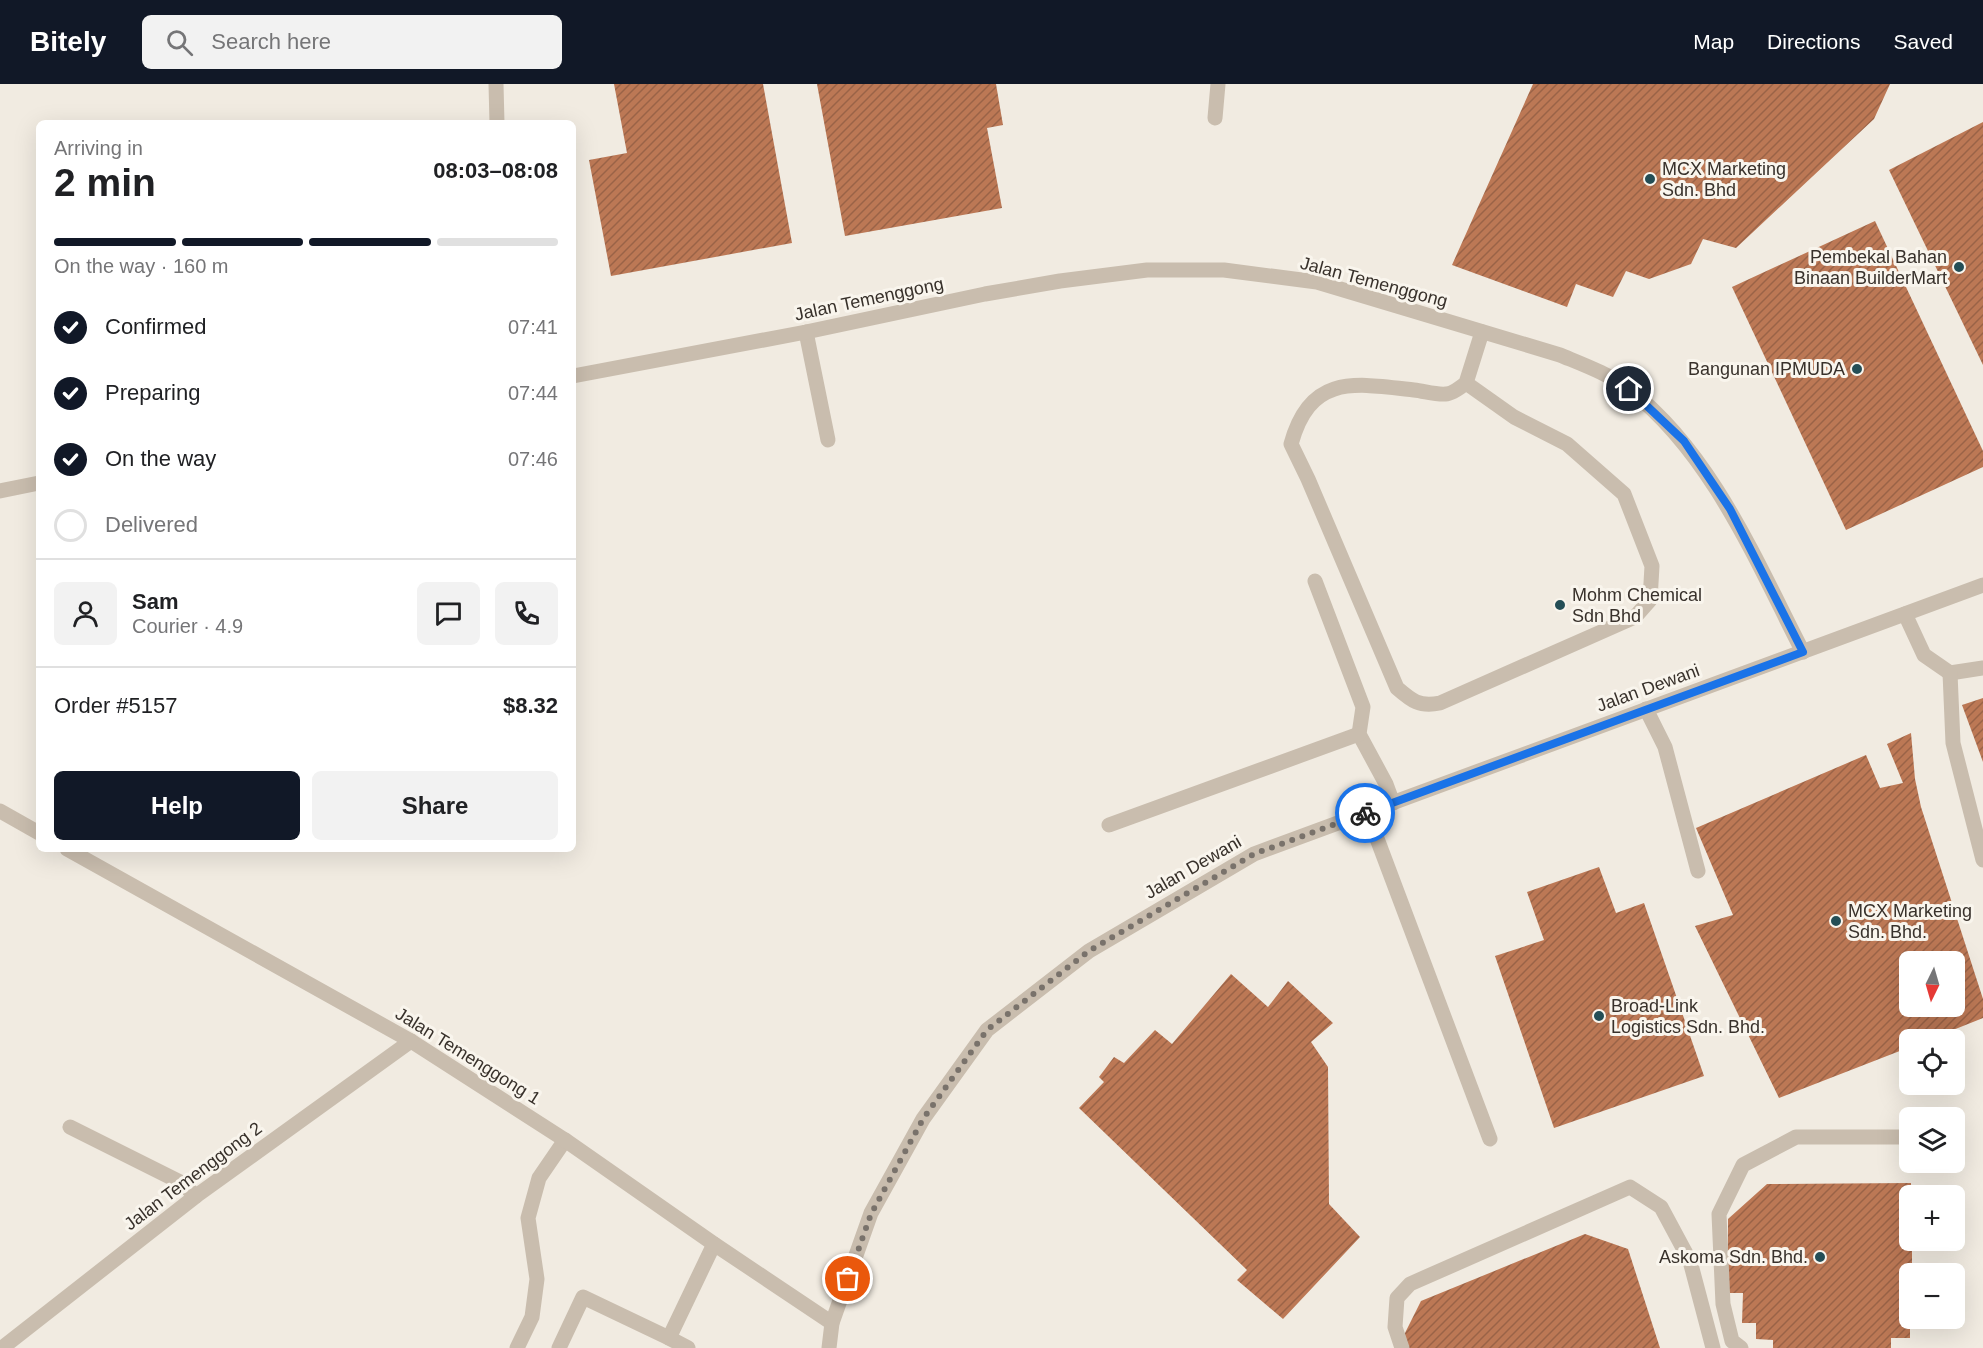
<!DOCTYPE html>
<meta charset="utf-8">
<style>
:root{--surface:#fff;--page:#f2f2f2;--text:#202124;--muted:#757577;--line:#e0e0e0;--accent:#111827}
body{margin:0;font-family:Arial,sans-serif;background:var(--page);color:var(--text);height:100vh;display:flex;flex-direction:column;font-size:22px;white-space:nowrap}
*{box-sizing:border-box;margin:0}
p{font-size:20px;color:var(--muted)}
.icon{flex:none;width:33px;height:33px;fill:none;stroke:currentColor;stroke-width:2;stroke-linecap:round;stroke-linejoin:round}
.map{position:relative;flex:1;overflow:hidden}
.panel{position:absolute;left:36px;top:36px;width:540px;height:732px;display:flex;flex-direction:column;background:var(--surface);border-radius:9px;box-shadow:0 6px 24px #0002}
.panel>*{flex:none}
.needle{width:39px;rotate:185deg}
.controls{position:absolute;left:1899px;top:867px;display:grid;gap:12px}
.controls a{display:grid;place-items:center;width:66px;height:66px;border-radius:9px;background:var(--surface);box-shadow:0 6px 24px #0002;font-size:30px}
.pin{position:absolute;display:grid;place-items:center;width:51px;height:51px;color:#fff;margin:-26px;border:3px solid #fff;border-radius:50%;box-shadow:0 2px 6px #0007}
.courier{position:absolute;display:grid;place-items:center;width:60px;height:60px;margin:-30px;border:4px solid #1a73e8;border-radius:50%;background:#fff;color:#222;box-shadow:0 2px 8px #0007}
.head em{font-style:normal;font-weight:700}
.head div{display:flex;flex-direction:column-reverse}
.head{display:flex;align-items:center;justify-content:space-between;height:102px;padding:0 18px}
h1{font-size:39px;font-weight:700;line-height:45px}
.bar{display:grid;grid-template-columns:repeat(4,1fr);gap:9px 6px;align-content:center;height:72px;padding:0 18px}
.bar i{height:8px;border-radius:4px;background:var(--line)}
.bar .active{background:var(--accent)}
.bar p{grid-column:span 4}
.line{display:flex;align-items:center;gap:15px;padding:0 18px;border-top:2px solid var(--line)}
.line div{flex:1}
.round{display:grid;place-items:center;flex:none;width:63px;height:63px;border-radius:9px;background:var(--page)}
ol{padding:0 18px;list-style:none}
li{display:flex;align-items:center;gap:18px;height:66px}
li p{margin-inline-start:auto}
li .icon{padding:6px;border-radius:50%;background:var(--accent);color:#fff;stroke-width:4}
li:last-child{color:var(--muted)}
li i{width:33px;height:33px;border:3px solid var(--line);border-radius:50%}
.cta{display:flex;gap:12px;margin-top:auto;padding:12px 18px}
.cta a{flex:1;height:69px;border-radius:9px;background:var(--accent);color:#fff;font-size:24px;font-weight:700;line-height:69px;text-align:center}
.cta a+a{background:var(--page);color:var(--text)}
header{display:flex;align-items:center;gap:36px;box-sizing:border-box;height:84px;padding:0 30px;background:var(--accent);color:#fff}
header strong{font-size:28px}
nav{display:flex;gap:33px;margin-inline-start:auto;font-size:21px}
.search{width:420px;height:54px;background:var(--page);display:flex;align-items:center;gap:15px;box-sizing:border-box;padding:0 21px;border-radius:9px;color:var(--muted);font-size:22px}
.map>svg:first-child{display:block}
.building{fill:url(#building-hatch);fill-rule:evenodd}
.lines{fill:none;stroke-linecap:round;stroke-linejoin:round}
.service{stroke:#c9bdae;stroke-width:15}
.minor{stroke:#c9bdae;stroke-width:15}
.tertiary{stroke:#c9bdae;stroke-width:15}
.done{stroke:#79726b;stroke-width:6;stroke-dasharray:0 10.8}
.route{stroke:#1a73e8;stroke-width:8}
.poi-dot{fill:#244e56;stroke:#f9f5ed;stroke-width:2}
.labels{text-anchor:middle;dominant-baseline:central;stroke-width:6;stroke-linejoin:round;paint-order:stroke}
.poi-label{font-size:18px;fill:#38312b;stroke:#f9f5ed;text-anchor:start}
.street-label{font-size:18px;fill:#38312b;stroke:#f9f5ed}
</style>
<header>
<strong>Bitely</strong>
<div class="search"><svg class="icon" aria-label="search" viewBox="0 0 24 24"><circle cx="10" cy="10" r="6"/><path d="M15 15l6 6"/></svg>Search here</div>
<nav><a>Map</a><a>Directions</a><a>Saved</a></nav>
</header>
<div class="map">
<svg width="1983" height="1264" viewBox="0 0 1983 1264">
<defs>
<pattern id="building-hatch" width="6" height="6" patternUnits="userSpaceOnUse" patternTransform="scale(1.5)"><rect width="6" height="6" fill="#bc7855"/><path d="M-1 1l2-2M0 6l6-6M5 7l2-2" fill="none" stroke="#9a6347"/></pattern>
</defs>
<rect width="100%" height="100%" fill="#f1ebe1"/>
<g class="building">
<polygon points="614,0 763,0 792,159 611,192 589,76 627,69"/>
<polygon points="817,0 996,0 1003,41 987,44 1002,124 845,152"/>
<polygon points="1533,0 1890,0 1874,35 1736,164 1703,155 1691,180 1649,195 1626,187 1613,213 1576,200 1567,223 1452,181"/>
<polygon points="1983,38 1983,281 1889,86"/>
<polygon points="1875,137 1983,367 1983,383 1846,446 1732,203"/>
<polygon points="1983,614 1983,678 1962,621"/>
<path d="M1911,649L1915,695L1921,723L1983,915V934L1928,956H1910V963L1779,1014L1695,842L1733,831L1696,744L1866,671L1880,704L1903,699L1887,660ZM1910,878H1954V922H1910Z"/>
<polygon points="1599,783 1616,829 1644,819 1704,992 1554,1044 1495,872 1544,856 1527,808"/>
<polygon points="1231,890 1268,923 1288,897 1333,939 1311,958 1328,983 1329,1120 1360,1153 1283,1235 1237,1196 1247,1186 1079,1024 1104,998 1099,993 1114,973 1124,979 1155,946 1172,960"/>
<polygon points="1911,1099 1911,1112 1910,1112 1910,1156 1912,1156 1912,1190 1910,1190 1910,1254 1891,1254 1891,1264 1773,1264 1773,1256 1756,1255 1756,1239 1742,1239 1743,1209 1728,1209 1728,1135 1767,1100"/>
<polygon points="1585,1150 1628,1165 1660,1264 1407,1264 1403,1253 1421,1217"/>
</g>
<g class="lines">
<g class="service">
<polyline points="806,248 828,356"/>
<path d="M1466,299L1514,333L1567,360L1624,410L1652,482L1650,516L1635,533L1440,619C1419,623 1412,617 1397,604L1308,395L1291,360C1310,290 1354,299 1414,306C1424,307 1436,311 1446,310C1452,310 1461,303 1466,299L1482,248"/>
<polyline points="1315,497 1363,623 1359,650 1386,700 1393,719"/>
<polyline points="1905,530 1924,571 1950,589 1983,584"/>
<polyline points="1950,589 1953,659 1983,776"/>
<polyline points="1646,625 1665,663 1698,787"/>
<polyline points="1367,728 1490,1055"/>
<polyline points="1109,741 1359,650"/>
<polyline points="70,1043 180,1098 196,1112"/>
<polyline points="1954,1052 1956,1052"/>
<polyline points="669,1254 688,1264"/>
<polyline points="517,1264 532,1233 537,1195 528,1134 539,1094 565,1056"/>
<polyline points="559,1264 583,1213 669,1254 714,1160"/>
<polyline points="1402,1264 1395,1243 1397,1214 1410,1200 1630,1103 1661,1123 1690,1177 1713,1264"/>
<polyline points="1741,1264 1732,1257 1723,1220 1719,1130 1743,1081 1796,1053 1910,1053"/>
</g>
<g class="minor">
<polyline points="496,0 497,39"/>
<polyline points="1215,34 1218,0"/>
<path d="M573,292L806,248L985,210L1060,197L1147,186H1224L1317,198L1560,271C1584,281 1609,290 1630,306C1712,370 1756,477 1803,568"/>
<polyline points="0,407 39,399"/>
<polyline points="0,727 39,749"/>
<polyline points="67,765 411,957 565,1056 714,1160 832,1239"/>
<polyline points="2,1264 196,1112 411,957"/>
</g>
<polyline class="tertiary" points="829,1264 832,1239 871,1129 923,1035 987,946 1089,867 1254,770 1983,501"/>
</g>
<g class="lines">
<polyline class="done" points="848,1195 871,1130 923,1035 987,946 1089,867 1254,770 1365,729"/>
<polyline class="route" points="1365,729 1803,568 1730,425 1684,357 1629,305"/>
</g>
<g class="poi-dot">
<circle cx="1650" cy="95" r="6"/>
<circle cx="1959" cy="183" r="6"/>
<circle cx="1857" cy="285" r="6"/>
<circle cx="1560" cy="521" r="6"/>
<circle cx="1836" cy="837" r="6"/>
<circle cx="1599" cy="932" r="6"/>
<circle cx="1820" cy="1173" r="6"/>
</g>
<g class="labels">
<g class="poi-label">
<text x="1662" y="85">MCX Marketing<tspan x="1662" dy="21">Sdn. Bhd</tspan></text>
<text x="1947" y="173" text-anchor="end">Pembekal Bahan<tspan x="1947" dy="21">Binaan BuilderMart</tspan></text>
<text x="1845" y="285" text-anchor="end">Bangunan IPMUDA</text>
<text x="1572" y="511">Mohm Chemical<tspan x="1572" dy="21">Sdn Bhd</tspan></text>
<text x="1848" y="827">MCX Marketing<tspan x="1848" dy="21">Sdn. Bhd.</tspan></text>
<text x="1611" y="922">Broad-Link<tspan x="1611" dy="21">Logistics Sdn. Bhd.</tspan></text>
<text x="1808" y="1173" text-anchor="end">Askoma Sdn. Bhd.</text>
</g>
<g class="street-label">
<text transform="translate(1374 198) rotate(15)">Jalan Temenggong</text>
<text transform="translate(869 215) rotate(-12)">Jalan Temenggong</text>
<text transform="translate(1648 604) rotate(-20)">Jalan Dewani</text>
<text transform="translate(1193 783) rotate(-30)">Jalan Dewani</text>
<text transform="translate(468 972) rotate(32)">Jalan Temenggong 1</text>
<text transform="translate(193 1092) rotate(-37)">Jalan Temenggong 2</text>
</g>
</g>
</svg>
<div class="controls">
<a><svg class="needle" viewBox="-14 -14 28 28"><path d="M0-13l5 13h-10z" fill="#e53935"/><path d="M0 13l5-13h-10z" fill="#757577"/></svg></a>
<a><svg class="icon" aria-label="locate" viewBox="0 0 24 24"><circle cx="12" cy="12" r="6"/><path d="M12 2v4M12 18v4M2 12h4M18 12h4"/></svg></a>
<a><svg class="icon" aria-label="layers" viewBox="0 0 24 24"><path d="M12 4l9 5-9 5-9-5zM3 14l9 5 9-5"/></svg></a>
<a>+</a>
<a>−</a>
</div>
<div class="pin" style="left:848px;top:1195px;background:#ea580c"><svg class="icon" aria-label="bag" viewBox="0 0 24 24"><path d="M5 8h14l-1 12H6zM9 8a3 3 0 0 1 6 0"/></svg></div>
<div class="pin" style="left:1629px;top:305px;background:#1f2937"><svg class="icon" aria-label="home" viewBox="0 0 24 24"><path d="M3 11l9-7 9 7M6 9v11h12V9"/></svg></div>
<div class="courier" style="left:1365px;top:729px"><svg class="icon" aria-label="bike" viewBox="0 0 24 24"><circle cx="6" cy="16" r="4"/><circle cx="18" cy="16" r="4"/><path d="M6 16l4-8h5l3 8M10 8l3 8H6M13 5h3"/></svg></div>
<section class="panel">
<div class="head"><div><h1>2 min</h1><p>Arriving in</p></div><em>08:03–08:08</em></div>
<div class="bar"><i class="active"></i><i class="active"></i><i class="active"></i><i></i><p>On the way · 160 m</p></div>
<ol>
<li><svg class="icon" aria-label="check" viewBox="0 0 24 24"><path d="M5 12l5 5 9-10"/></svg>Confirmed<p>07:41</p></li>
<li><svg class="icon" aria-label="check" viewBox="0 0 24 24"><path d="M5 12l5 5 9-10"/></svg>Preparing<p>07:44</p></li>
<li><svg class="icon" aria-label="check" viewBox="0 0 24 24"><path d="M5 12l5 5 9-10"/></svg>On the way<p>07:46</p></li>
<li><i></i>Delivered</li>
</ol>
<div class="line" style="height:108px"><a class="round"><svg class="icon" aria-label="person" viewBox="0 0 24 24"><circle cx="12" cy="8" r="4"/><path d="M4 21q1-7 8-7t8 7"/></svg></a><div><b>Sam</b><p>Courier · 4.9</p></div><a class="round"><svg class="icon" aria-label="chat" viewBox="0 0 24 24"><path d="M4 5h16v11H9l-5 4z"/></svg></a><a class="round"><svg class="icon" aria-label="phone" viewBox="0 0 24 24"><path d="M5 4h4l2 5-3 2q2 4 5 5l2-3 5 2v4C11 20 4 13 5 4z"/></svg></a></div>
<div class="line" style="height:78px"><div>Order #5157</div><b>$8.32</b></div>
<div class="cta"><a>Help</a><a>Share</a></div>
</section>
</div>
